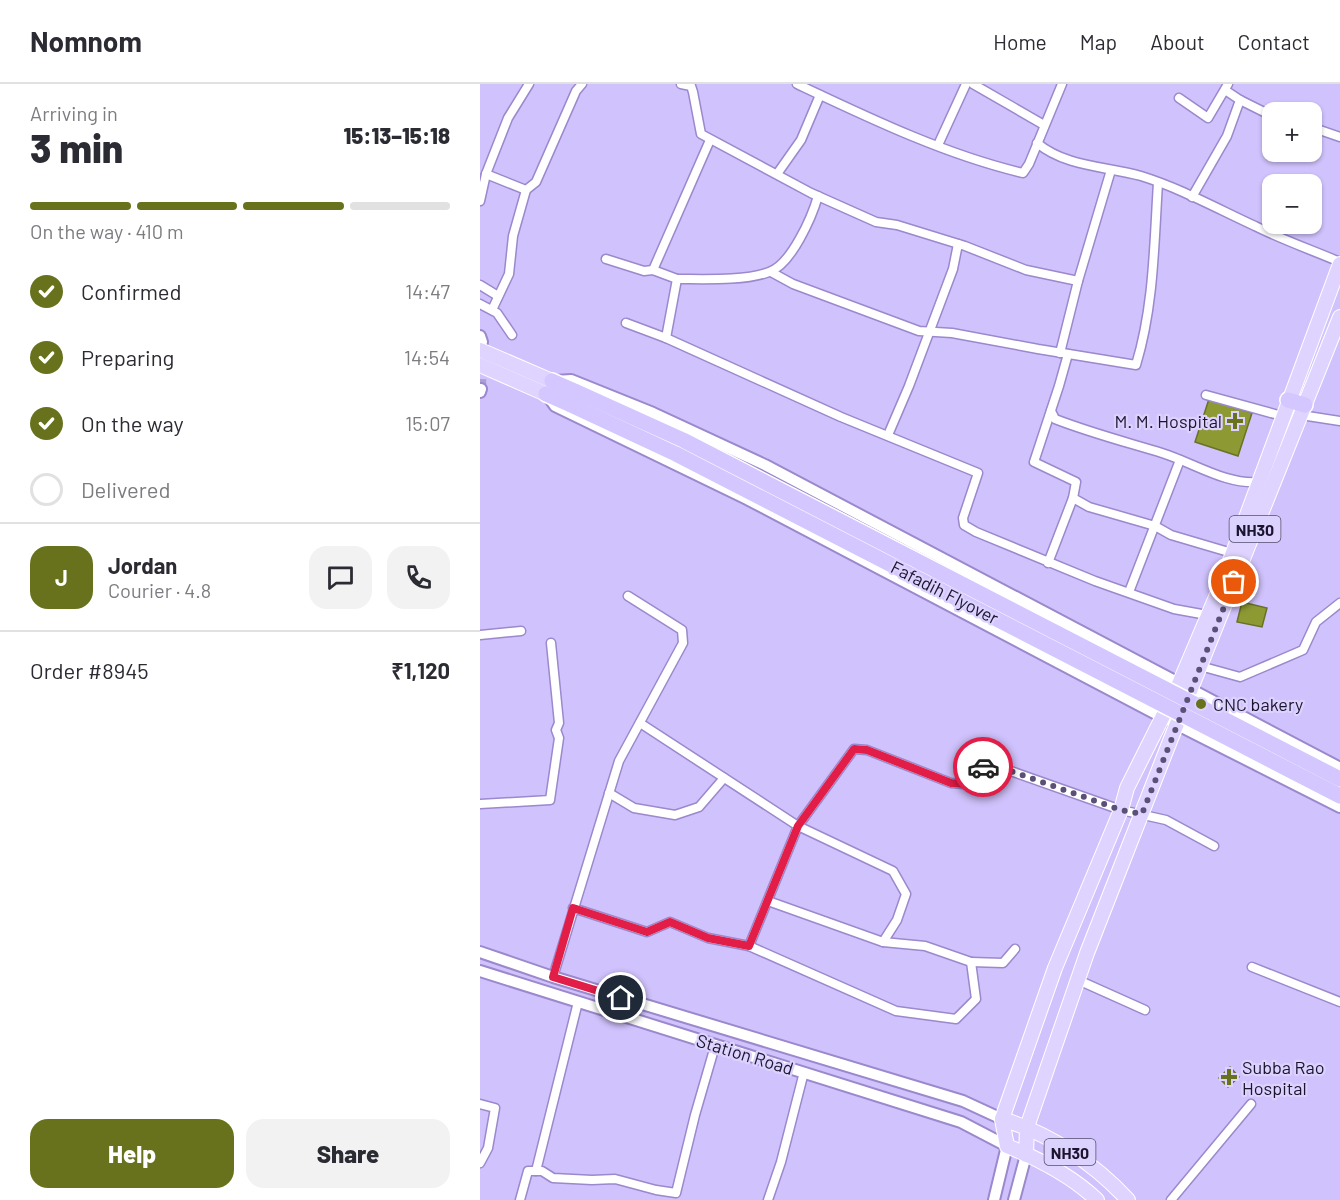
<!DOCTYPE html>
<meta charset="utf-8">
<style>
:root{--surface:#fff;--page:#f2f2f3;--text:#2b2b33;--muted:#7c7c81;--line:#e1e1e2;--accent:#68721c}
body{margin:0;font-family:Barlow,sans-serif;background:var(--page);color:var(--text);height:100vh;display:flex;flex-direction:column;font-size:22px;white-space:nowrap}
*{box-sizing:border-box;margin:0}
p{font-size:20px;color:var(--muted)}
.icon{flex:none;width:33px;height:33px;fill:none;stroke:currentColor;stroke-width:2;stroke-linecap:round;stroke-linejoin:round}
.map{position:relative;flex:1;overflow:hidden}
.side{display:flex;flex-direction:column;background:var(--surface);width:480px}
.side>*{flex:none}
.controls{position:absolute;left:782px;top:18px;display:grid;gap:12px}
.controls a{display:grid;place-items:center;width:60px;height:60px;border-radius:12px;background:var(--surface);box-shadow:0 2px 4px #0004;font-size:30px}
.pin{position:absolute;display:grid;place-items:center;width:51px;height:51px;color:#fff;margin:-26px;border:3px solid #fff;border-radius:50%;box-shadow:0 2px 6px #0007}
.courier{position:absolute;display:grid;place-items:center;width:60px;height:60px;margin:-30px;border:4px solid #e11d48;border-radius:50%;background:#fff;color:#222;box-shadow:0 2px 8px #0007}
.summary em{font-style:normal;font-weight:800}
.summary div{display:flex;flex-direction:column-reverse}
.summary{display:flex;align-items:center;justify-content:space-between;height:102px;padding:0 30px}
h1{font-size:39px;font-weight:800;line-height:45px}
.bar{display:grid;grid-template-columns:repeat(4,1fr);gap:9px 6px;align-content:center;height:72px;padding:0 30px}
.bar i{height:8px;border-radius:4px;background:var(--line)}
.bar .current{background:var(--accent)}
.bar p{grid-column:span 4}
.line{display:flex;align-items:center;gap:15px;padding:0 30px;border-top:2px solid var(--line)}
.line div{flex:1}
.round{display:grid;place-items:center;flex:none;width:63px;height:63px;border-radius:18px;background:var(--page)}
ol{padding:0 30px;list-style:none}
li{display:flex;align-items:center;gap:18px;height:66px}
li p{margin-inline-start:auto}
li .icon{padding:6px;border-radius:50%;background:var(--accent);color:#fff;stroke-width:4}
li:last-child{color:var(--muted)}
li i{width:33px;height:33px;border:3px solid var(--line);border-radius:50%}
.button{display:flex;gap:12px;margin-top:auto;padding:12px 30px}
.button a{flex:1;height:69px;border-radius:18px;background:var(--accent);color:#fff;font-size:24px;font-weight:800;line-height:69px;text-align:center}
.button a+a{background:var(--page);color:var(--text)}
header{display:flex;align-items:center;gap:36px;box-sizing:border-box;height:84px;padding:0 30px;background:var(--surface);border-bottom:2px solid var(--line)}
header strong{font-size:28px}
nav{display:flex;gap:33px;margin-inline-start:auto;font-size:21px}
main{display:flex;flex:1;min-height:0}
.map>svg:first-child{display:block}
.building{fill:#8d9933;stroke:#697224;stroke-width:1.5}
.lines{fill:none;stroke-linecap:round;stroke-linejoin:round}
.tertiary-tunnel{stroke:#ac9fd3;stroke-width:10;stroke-dasharray:10 5;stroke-linecap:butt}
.minor-casing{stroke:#9b88cd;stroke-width:11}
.tertiary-casing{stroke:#9b88cd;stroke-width:14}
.primary-casing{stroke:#fff;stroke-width:16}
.trunk-casing{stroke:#fff;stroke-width:18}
.minor{stroke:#fff;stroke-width:8}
.tertiary{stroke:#fff;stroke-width:10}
.primary{stroke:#dfd4ff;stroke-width:14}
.trunk{stroke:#d4c6ff;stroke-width:15}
.trunk-bridge-casing{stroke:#fff;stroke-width:18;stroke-linecap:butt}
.trunk-bridge{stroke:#d4c6ff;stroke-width:15}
.done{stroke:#5b5177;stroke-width:6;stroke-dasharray:0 10.8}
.route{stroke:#e11d48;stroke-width:8}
.poi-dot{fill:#68721c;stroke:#dcd2fe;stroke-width:2}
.labels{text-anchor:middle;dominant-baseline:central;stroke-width:4.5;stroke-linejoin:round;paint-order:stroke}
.shield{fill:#dcd2fe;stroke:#564d6d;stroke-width:1.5}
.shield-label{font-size:16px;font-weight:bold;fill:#1c142f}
.poi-label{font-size:18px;fill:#1c142f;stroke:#dcd2fe;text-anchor:start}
.street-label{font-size:18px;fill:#1c142f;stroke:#dcd2fe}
</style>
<header>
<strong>Nomnom</strong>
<nav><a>Home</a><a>Map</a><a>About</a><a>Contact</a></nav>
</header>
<main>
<section class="side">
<div class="summary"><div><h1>3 min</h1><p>Arriving in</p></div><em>15:13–15:18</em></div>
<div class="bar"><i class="current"></i><i class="current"></i><i class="current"></i><i></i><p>On the way · 410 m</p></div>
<ol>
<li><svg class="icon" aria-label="check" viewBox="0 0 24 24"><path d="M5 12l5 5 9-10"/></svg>Confirmed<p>14:47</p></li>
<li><svg class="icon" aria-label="check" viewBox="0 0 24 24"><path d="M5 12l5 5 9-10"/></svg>Preparing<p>14:54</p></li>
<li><svg class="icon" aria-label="check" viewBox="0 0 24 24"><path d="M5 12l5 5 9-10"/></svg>On the way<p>15:07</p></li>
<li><i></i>Delivered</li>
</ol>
<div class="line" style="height:108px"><b class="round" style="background:var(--accent);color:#fff">J</b><div><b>Jordan</b><p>Courier · 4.8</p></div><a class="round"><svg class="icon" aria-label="chat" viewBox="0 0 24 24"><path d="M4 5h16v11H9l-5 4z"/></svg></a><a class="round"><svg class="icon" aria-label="phone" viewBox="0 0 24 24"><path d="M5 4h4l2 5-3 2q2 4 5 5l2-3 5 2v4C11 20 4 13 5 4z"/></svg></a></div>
<div class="line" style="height:78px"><div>Order #8945</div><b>₹1,120</b></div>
<div class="button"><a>Help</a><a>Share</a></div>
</section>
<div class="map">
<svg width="860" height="1116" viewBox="0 0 860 1116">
<rect width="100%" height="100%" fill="#d0c2fc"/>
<g class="building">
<polygon points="729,315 772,329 758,372 715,358"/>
<polygon points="762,518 787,524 782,543 757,538"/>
<polygon points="750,983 759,993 748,1003 739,994"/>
</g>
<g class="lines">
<polyline class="tertiary-tunnel" points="1,305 2,275"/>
<g class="minor-casing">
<g id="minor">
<polyline points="49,0 28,34 6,90 46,106 56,98 96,7 102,0"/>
<polyline points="201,0 211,2 213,8 221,50 331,109 396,138 417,141 485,162 546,186 598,197"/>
<path d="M317,0C389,34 466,71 543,89L549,80L582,0"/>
<polyline points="493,0 564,41"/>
<polyline points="745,6 760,16 792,32"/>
<polyline points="699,14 728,34 748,0"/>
<polyline points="831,43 860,53"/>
<path d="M557,59C586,83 625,82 661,92C700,104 738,125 775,142C803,156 832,166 860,178"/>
<polyline points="458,61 486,0"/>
<polyline points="297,90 321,56 340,11"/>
<polyline points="712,113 747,52 760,16"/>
<polyline points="0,117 6,90"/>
<polyline points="126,175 164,187 173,186 197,195 186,254"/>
<polyline points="173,186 230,56"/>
<path d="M291,188L313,200L439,247L472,249L558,265L656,281C674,222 674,160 678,99"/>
<path d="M197,195C223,195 266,197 289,188C311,181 332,133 338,112"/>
<polyline points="0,201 18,212"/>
<polyline points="0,220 17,229 32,251"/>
<polyline points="12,226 29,190 33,152 46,106"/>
<polyline points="146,239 186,254 361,333 498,389 483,434 484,441 496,448 615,497 694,525 727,531"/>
<polyline points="580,269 598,197 631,86"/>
<polyline points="726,311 802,332"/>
<path d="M571,327L575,335C611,349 646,358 682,369C714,379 746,401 779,398"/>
<polyline points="821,331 860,337"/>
<polyline points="408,351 429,302 473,185 478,160"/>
<polyline points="593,414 609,423 675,442 691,451 752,469"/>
<polyline points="568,479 593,414 596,398 554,378 579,302 588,270"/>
<polyline points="649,508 700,376"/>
<polyline points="0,551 41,547"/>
<polyline points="720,582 760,593 823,566 836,538 860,519"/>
<polyline points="160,639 318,742 413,787 426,810 417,836 403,858 288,817"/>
<polyline points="129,709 154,724 195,731 219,723 244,694"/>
<polyline points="0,720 70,716 79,654 76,646 79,639 71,559"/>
<polyline points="93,824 167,848 190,838 228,854 269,862 318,742 374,665 387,666 471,699 484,700 508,679 641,726 686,736 734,762"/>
<polyline points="269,862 416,927 476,935 496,915 491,878 445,862 403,858"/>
<polyline points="491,878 523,879 535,865"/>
<polyline points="772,883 860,918"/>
<polyline points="73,893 139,677 203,559 202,546 148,512"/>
<polyline points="598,896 665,926"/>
<polyline points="0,1020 15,1024 8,1064 0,1079"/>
<polyline points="56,1087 98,918"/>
<polyline points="40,1116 48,1087 62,1087 73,1094 112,1096 135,1095 176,1106 196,1109 215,1031 235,962"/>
<polyline points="288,1116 301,1078 324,988"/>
<polyline points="691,1116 771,1020"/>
</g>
</g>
<g class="tertiary-casing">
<g id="tertiary">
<polyline points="0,252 2,258"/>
<polyline points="75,297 91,296 173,329 285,381 860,684"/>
<polyline points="0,308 1,305"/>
<polyline points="68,312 75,322 267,415 682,633 860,723"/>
<polyline points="0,868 73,893 483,1017 522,1035"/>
<polyline points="0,887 481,1038 527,1062 514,1116"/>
<polyline points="534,1116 546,1071"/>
</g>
</g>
<g class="primary-casing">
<g id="primary">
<polyline points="0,266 72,297"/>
<polyline points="0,281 66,310"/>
<path d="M522,1035C570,1050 614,1079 648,1116"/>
<polyline points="546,1071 547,1043 607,869 690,657 860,233"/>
<path d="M617,1116C592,1092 559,1075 527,1062L522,1035L575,884L641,726L647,704L699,600L741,501L860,180"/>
</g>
</g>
<g class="trunk-casing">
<g id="trunk">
<polyline points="72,297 97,308"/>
<polyline points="66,310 91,321"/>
<polyline points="808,316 825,321"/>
</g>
</g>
<use href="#minor" class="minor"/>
<use href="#tertiary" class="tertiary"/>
<use href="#primary" class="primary"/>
<use href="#trunk" class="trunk"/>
<g class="trunk-bridge-casing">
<g id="trunk-bridge">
<polyline points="97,308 203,356 860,695"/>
<polyline points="91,321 196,370 860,712"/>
</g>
</g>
<use href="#trunk-bridge" class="trunk-bridge"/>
</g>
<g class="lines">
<polyline class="done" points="503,683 508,679 641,726 662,730 754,498"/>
<polyline class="route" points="141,914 73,893 93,824 167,848 190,838 228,854 269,862 318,742 374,665 387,666 471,699 484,700 503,683"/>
</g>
<g class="poi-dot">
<path d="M752 328h6v6h6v6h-6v6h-6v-6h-6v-6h6z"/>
<circle cx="721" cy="620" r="6"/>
<path d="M746 984h6v6h6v6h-6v6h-6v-6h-6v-6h6z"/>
</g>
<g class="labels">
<g class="shield">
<rect x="749.5" y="432" width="51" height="26" rx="4.5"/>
<rect x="564.5" y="1055" width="51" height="26" rx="4.5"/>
</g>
<g class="shield-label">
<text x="775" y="445">NH30</text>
<text x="590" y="1068">NH30</text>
</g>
<g class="poi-label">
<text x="742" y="337" text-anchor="end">M. M. Hospital</text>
<text x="733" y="620">CNC bakery</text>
<text x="762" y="983">Subba Rao<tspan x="762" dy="21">Hospital</tspan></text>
</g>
<g class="street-label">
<text transform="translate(465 508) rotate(27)">Fafadih Flyover</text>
<text transform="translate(265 970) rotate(17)">Station Road</text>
</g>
</g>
</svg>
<div class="controls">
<a>+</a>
<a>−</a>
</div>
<div class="pin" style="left:754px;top:498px;background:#ea580c"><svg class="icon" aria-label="bag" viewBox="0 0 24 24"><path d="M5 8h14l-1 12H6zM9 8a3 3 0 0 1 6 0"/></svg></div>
<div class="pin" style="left:141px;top:914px;background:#1f2937"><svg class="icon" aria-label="home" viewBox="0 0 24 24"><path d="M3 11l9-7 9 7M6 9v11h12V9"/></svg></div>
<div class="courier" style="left:503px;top:683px"><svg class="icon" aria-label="car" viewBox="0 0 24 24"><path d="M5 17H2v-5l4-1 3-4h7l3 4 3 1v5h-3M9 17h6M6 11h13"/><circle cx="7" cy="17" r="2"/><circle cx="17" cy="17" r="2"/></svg></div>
</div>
</main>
